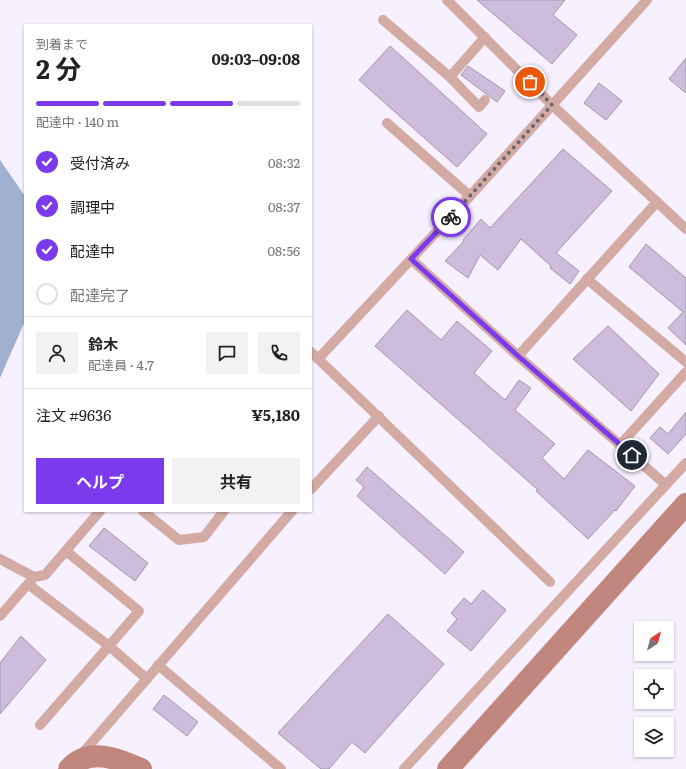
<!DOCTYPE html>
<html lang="ja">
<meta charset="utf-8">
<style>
:root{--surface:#fff;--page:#f2f2f2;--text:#222;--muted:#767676;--line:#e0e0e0;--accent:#7c3aed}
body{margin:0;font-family:Literata,"Noto Sans JP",serif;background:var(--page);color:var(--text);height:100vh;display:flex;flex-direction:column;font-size:15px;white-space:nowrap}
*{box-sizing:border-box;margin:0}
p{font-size:13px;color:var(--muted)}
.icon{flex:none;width:22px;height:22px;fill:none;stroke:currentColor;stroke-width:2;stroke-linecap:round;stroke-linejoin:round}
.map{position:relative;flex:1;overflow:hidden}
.details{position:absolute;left:24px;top:24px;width:288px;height:488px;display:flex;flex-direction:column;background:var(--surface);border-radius:0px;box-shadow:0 1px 3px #0004}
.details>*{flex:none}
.needle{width:26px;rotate:36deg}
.fabs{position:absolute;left:634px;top:621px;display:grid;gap:8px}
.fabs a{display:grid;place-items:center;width:40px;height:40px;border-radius:0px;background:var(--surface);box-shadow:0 1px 3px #0004;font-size:20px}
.pin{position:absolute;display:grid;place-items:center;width:34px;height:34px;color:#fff;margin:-17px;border:2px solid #fff;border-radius:50%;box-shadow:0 1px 4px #0007}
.courier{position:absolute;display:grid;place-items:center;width:40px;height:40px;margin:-20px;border:3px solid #7c3aed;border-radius:50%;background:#fff;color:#222;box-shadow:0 1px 5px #0007}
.summary em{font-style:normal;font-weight:700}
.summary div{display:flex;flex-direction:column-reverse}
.summary{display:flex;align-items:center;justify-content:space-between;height:68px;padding:0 12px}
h1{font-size:26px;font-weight:700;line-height:30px}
.bar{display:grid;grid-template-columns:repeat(4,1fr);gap:6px 4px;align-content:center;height:48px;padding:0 12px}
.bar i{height:5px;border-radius:3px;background:var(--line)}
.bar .active{background:var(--accent)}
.bar p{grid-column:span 4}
.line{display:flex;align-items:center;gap:10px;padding:0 12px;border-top:1px solid var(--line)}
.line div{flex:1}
.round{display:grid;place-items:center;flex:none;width:42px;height:42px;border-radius:0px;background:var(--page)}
ol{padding:0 12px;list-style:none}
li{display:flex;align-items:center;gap:12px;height:44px}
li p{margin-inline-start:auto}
li .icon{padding:4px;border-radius:50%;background:var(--accent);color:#fff;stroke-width:4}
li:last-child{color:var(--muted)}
li i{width:22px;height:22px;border:2px solid var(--line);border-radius:50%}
.primary-button{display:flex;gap:8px;margin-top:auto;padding:8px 12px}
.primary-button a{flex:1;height:46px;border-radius:0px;background:var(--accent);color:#fff;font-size:16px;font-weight:700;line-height:46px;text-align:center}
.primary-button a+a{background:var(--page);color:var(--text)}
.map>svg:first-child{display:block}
.water{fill:#a0b0d0}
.building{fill:#cebcdd;stroke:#a296ab}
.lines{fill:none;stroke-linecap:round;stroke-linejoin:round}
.lane{stroke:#d3aaa4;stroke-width:10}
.secondary{stroke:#c1867e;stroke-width:22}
.done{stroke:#6c6671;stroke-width:4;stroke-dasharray:0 7.2}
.route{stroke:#7c3aed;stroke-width:5}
</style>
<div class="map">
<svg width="686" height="769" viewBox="0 0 686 769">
<rect width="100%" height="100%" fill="#f7f0fe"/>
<polygon class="water" points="0,160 25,196 25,321 0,378"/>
<g class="building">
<polygon points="477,0 565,0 553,15 577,35 552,64"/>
<polygon points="390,46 487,134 457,167 359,80"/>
<polygon points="686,58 686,93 669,79"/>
<polygon points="468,66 505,91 497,102 461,75"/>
<polygon points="599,83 622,101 606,120 584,103"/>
<polygon points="563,149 612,191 556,253 579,271 570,284 550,268 551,266 521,239 498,270 480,255 468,278 445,261 464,241 463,240 481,219 490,228"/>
<polygon points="646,244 686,278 686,345 668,328 683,312 629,267"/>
<polygon points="407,310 441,340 457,321 492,351 474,373 505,400 519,380 531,388 515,410 555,444 542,458 564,479 588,450 635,486 616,511 615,510 588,539 536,491 538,490 375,346"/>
<polygon points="608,326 659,374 631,411 573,359"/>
<polygon points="686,412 686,434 668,454 650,438 660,427 668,434"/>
<polygon points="367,467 464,552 445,574 357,496 364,487 356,480"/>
<polygon points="104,528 148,563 135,581 89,546"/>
<polygon points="483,590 506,610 471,651 447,631 457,619 451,613 464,598 471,604"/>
<polygon points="388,614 444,664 365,753 352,742 329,769 321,769 278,733"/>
<polygon points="21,636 46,660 0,714 0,663"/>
<polygon points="164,695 198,722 187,736 153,709"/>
</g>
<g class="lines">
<g class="lane">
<polyline points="447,0 552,105 657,202"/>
<polyline points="383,20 450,77 485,37"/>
<polyline points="450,77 479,107 485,100"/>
<polyline points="387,123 470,196"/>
<polyline points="411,259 518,356"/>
<polyline points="587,279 686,362"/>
<polyline points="311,352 550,582"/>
<polyline points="318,359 470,196 647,0"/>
<polyline points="620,445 686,372"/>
<polyline points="666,485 518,356 657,202 686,229"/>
<polyline points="311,489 379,416"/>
<polyline points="143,511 179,540 204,537 224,511"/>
<polyline points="66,551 139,611 109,646 147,679"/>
<polyline points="0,559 34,577"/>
<polyline points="28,584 109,646 40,725"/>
<polyline points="0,616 34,577 45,575 100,511"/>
<polyline points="158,665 281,769"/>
<polyline points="81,755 292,511"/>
<polyline points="404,769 686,463"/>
</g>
<g class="secondary">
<path d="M69,769C89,746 118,759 141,769"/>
<polyline points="448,769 686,504"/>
</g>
</g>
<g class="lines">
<polyline class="done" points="451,217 552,105 530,82"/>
<polyline class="route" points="451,217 411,259 518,356 632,455"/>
</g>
</svg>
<div class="fabs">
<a><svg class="needle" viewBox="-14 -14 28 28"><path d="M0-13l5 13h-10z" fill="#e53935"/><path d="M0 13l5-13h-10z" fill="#767676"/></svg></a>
<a><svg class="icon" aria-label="locate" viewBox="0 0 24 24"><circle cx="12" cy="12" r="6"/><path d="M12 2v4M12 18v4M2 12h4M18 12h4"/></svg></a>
<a><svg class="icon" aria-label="layers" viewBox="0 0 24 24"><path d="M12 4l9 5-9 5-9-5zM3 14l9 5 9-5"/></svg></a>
</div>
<div class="pin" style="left:530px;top:82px;background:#ea580c"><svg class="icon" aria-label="bag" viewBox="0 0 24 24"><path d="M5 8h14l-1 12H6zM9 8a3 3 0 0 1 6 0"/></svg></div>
<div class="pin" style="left:632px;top:455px;background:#1f2937"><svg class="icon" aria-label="home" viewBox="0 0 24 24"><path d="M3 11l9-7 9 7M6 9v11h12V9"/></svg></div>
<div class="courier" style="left:451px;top:217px"><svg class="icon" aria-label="bike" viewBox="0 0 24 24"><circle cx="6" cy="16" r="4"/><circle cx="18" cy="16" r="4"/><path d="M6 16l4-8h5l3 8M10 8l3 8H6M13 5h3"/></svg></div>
<section class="details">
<div class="summary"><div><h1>2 分</h1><p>到着まで</p></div><em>09:03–09:08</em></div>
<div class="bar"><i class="active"></i><i class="active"></i><i class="active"></i><i></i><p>配達中 · 140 m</p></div>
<ol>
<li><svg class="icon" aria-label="check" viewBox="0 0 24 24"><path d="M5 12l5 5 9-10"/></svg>受付済み<p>08:32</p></li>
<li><svg class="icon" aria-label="check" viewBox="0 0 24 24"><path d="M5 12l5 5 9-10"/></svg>調理中<p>08:37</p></li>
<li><svg class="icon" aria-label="check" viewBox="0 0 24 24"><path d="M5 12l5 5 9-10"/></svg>配達中<p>08:56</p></li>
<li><i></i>配達完了</li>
</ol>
<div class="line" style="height:72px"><a class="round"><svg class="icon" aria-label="person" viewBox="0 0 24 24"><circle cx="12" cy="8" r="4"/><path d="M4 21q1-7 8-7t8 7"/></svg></a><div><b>鈴木</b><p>配達員 · 4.7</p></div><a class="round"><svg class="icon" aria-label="chat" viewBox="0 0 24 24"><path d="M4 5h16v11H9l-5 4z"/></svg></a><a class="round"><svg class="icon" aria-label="phone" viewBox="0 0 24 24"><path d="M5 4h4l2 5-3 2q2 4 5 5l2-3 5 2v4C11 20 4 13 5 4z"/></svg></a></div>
<div class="line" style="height:52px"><div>注文 #9636</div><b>¥5,180</b></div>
<div class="primary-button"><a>ヘルプ</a><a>共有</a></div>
</section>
</div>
